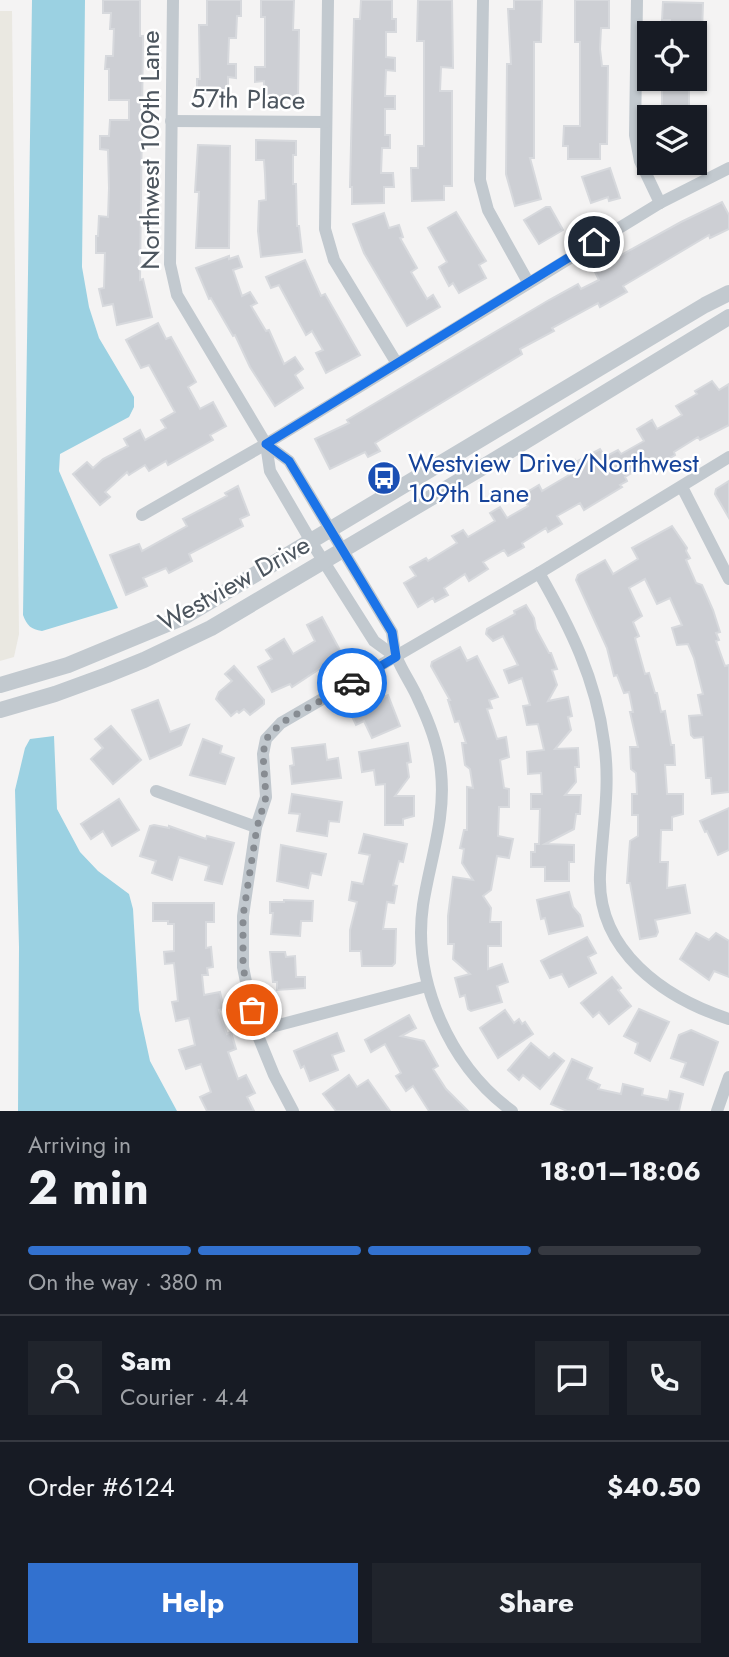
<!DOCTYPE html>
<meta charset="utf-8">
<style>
:root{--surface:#171b24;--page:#20242c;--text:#f1f3f6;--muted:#9ea1a6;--line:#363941;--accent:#3271cf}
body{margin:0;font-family:Jost,sans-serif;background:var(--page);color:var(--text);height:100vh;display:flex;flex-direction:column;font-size:26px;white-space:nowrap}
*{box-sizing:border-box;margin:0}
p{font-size:23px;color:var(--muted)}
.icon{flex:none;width:38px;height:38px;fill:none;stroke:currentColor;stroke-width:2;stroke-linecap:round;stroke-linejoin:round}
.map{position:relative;height:1111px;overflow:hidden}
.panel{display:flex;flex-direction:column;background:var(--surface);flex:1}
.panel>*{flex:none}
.buttons{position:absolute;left:637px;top:21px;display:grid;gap:14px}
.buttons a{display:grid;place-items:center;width:70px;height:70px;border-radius:0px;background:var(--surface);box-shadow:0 2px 5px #0004;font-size:35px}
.pin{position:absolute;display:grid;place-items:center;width:60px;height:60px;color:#fff;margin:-30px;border:4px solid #fff;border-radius:50%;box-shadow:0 2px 7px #0007}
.courier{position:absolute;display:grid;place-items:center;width:70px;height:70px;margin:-35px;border:5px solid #1a73e8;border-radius:50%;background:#fff;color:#222;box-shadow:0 2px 9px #0007}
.overview em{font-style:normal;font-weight:700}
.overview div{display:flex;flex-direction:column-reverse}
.overview{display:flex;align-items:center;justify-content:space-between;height:119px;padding:0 28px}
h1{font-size:46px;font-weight:700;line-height:52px}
.bar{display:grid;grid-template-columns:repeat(4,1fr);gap:10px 7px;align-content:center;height:84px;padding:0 28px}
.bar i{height:9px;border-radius:5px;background:var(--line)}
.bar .selected{background:var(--accent)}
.bar p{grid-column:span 4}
.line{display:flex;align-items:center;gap:18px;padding:0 28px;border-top:2px solid var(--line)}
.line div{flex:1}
.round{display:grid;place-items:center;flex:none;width:74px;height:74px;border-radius:0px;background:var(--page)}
.button{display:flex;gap:14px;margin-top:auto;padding:14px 28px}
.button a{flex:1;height:80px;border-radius:0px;background:var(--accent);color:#fff;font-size:28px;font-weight:700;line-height:80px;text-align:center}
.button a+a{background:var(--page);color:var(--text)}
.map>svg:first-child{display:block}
.commercial{fill:#eae8e1}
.water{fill:#9bd1e2}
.building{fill:#cdcfd4;stroke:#d7d9dd;stroke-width:2}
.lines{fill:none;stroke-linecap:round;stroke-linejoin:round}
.minor{stroke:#c2c9cf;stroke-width:12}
.tertiary{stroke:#c2c9cf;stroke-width:16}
.done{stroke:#878c92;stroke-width:7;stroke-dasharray:0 12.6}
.route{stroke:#1a73e8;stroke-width:9}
.labels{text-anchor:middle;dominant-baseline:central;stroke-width:5;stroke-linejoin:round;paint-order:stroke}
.street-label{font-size:26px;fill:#4c555e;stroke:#fff}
.transit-label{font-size:26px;fill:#164399;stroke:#fff;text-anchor:start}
</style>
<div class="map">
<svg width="729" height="1111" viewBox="0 0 729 1111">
<rect width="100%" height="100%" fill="#f4f3f3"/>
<polygon class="commercial" points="0,11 12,11 19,634 14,657 0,661"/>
<g class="water">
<path d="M32,0H85L82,267L89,307L99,338L134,397V407L129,417L60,454L59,471L118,608L42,631C31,629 27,626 23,615Z"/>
<polygon points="54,736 57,809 80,852 98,871 129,894 133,909 139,1010 150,1061 177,1111 18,1111 19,947 15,790 25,748 30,739"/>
</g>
<g class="building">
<polygon points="103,0 140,0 140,36 143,36 140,280 143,279 152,317 117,325 113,304 103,306 99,289 104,288 105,253 96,253 96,236 98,236 99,216 108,217 109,188 108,150 100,149 100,136 109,136 110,120 129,120 129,100 109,100 109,69 105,69 106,56 113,56 114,29 110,29 111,13 103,13"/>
<polygon points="207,0 241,0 241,16 237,16 236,38 229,38 228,64 236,64 236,78 228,77 228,93 197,93 197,79 200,79 199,25 207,25"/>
<polygon points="261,0 294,0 293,30 299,30 298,98 264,98 264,81 255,82 255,67 265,67 265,17 261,17"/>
<polygon points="361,0 392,0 392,19 396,19 396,32 386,32 386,57 395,58 395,71 386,70 385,96 395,96 395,109 385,109 385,135 390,135 390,148 382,148 381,173 393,173 394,187 384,187 384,203 352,204 352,187 350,187 354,19 360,19"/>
<polygon points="418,0 452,0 453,68 441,67 440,91 452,91 452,186 444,186 444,200 412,201 411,168 418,168 418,146 424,146 424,41 417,41"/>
<polygon points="514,0 542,0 541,42 534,42 534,158 530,158 541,199 515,206 506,174 507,64 511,64 508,9 514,9"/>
<polygon points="575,0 609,0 609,28 601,28 600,49 602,66 608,66 607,144 600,144 600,159 568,159 568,146 563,146 564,126 580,126 580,42 575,42"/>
<polygon points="663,2 703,3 702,33 670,33 670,20 662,20"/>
<polygon points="662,80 689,80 689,113 662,112"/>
<polygon points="256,140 296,141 296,155 293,155 293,184 296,184 297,226 299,226 302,252 261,257 258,231 259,201 266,200 265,174 264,160 256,160"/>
<polygon points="198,145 230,146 229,248 196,248 199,192 195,192"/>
<polygon points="610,168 620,198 609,201 608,197 591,203 582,177"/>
<polygon points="722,202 729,215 729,229 710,238 709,235 623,286 627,292 600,307 598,303 552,328 554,331 520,349 522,354 375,443 380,451 368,457 365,452 330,469 315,439 349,423 347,420 549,300 578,284 581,289 599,280 594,270 681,222"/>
<polygon points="546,207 550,207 563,230 539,244 524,220"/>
<polygon points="456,212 486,261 479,265 486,278 459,293 453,283 449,286 439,267 447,262 428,228"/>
<polygon points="384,213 389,228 399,225 403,237 400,238 417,268 411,272 427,299 433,295 440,307 407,326 364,253 353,224"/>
<polygon points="229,256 229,259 238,256 242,267 233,270 242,296 250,292 257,303 251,306 266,331 269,330 284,364 295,357 303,369 295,375 303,388 275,406 250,367 235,335 233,336 211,298 209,299 196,268"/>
<polygon points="305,260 321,296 325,294 360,355 326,373 316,353 323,350 312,331 306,335 279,285 271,288 266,277"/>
<polygon points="158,323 166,339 171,337 196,382 188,387 200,409 213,402 226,426 210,435 213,440 168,465 166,461 149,471 145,465 129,475 127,472 105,492 110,497 100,505 73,474 87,462 93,468 103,459 128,446 124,439 140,430 145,440 166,428 161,420 175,412 149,365 141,368 126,340"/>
<polygon points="712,381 719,390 729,384 729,425 700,440 698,437 674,452 675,455 650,470 648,468 642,471 640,468 625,477 627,481 620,485 622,487 584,510 580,503 557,516 562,524 548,532 546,528 522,543 524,547 508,556 504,550 483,562 488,569 469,581 465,574 444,588 448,595 435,602 433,598 418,607 404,583 416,576 410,567 426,558 428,561 457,543 452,536 463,530 468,537 495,521 490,513 500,507 507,518 528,506 522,495 539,485 542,491 569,475 564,467 575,460 576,462 600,449 605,457 618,450 621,454 644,441 637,429 652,420 657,429 682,415 676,406 697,394 695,391"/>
<polygon points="729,481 729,518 715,494 716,489"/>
<polygon points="238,486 249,515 240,519 243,526 189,554 192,561 169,573 166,568 143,578 147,586 126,595 110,555 139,544 142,551 187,526 183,519 227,496 225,493"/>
<polygon points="672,526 687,548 686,551 690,558 686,560 696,583 702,585 713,610 720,632 716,633 719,640 716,641 725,666 729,665 729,792 712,794 711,778 706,778 703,737 694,738 691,735 689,716 702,715 698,695 703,694 694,658 688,644 677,645 672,628 682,625 670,598 657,604 645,579 629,588 642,616 633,622 639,636 635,638 645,674 649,673 655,693 657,693 661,712 665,711 671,745 674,745 675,765 665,765 667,794 683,794 683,814 672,817 672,830 661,830 660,862 668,862 667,888 685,885 690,913 655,920 658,932 656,936 640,939 630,883 627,883 630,841 638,836 638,815 632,815 632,794 637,794 636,773 631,769 630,747 638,747 630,712 633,712 629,692 624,693 617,675 614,676 607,648 576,580 578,575 605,560 613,574 638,559 632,548"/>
<polygon points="526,605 534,618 536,629 549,653 551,653 557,669 552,670 557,685 548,701 568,697 572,716 568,717 571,730 555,749 578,748 579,767 575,767 576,782 565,795 581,795 580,814 576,814 574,829 545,844 574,845 574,862 569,862 569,881 545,881 545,867 531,867 531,852 535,852 535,844 539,844 540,809 531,809 531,794 542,794 541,773 528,774 527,752 544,750 538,724 527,725 523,706 530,705 522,678 509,683 504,670 518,665 503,636 493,641 486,634 487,629 515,614 514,611"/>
<polygon points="322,617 342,654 292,687 290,684 272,692 258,667 272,659 266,650 284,639 293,654 315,641 307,625"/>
<polygon points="460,647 467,661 477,656 498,697 489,700 492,708 487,709 497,739 506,737 509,757 500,760 504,788 509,789 509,807 499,807 498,836 513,839 509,858 497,856 491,890 483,896 491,908 490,922 501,922 501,946 488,946 488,969 502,964 508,982 497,986 502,1002 471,1011 468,1009 465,995 460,997 455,978 470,974 453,959 454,944 448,944 448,916 453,877 473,880 462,863 464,849 460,848 464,830 467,830 467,787 473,788 470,769 465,765 462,743 466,743 459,721 455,722 448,700 450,700 431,666 432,662"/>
<polygon points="234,666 264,700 264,704 250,715 244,709 239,713 237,711 231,716 216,699 219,692 232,681 225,674"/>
<polygon points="388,695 400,726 372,738 364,721 356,725 350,712"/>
<polygon points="158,700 170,732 189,725 181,745 150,759 132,710"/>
<polygon points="111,726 141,760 113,784 91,759 103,748 95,739"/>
<polygon points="203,739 222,746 220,753 234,758 225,784 190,775"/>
<polygon points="408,743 411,762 407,763 409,777 395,796 414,796 414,816 403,819 403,825 385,825 385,784 376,785 374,770 362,772 359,752"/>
<polygon points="325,744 327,760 338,758 341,778 292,784 290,766 294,765 292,748"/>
<polygon points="292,794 342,802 339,822 329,821 327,836 297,831 300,814 289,813"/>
<polygon points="119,799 139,830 112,846 103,831 91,839 81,824"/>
<polygon points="729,808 729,850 718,855 707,831 705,832 700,821"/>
<polygon points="154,825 169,828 169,826 206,839 207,836 234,843 222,884 205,880 209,866 179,857 172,880 152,873 156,861 140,856 150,826"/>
<polygon points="364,834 407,844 403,862 399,861 393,885 397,886 394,903 387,902 383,929 396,929 395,963 392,966 362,966 361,951 350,951 350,930 357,902 349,900 352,882 363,884 370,855 359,853"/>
<polygon points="281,845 326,854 321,875 311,873 308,888 277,881"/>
<polygon points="569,892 573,907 580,915 583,926 549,934 545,918 541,919 537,900"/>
<polygon points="284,900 313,901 312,921 301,921 300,936 271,934 273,913 270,913 270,902 284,902"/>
<polygon points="153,903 214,903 214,922 206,922 206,948 211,947 213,967 207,968 208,975 202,975 204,995 220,992 224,1009 219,1010 227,1034 231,1032 236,1049 228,1052 238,1079 246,1075 255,1093 247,1097 254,1111 207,1111 200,1097 211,1092 201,1064 186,1069 179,1050 195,1045 189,1018 176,1021 172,1002 178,1001 174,963 165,964 164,952 174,951 174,924 168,924 168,921 153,921"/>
<polygon points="696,933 709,940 716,933 729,941 729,977 714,971 709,980 680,959"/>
<polygon points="587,937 596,953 588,957 596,973 569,987 562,974 550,978 541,961"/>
<polygon points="270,952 285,952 286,957 295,956 296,977 305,977 305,988 277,990 277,982 273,982"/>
<polygon points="612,977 621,988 618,990 631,1006 609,1024 599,1012 593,1017 581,1003"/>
<polygon points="639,1009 669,1022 650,1061 635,1053 638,1043 624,1036"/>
<polygon points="505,1010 514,1023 519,1019 522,1024 525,1022 533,1034 498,1058 480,1028"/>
<polygon points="409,1015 416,1028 401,1036 424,1041 438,1066 433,1069 446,1089 468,1111 429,1111 413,1086 406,1091 396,1076 401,1073 385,1044 371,1052 365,1040"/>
<polygon points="691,1030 718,1042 703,1085 681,1077 686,1063 671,1058 679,1035"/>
<polygon points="337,1033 344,1051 332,1055 338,1070 310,1081 304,1066 301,1068 294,1051"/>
<polygon points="531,1043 549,1058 554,1053 564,1061 540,1089 523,1075 519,1080 508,1070"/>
<polygon points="572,1059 592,1068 587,1079 600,1085 598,1089 621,1094 623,1084 643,1089 642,1095 668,1100 670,1091 683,1094 679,1111 567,1111 551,1104"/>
<polygon points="349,1075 357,1087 368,1080 390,1111 336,1111 323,1094"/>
</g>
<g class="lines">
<g class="minor">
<polyline points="173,0 170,264 177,295 266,444 270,471 312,543 374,641 396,657"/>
<polyline points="328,0 325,229 334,260 396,362"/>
<polyline points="483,0 480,180 488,210 528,282"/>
<polyline points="637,0 635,135 640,161 660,203"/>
<polyline points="171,121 325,122"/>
<path d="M266,444L289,461L392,632C393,641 394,650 397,658C403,673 413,686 419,701C429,722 439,749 441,772C446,818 430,860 423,905C412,981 450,1066 512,1111"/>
<polyline points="682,487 729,579"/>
<polyline points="142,515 266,444 660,203 729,168"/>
<path d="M539,573C570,627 596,679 604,742C611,787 602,830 600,875C597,951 664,998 729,1019"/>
<polyline points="156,791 256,827"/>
<polyline points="256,1031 427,986"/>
<polyline points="293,1111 274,1075 256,1031 243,967 243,916 256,827 266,797 263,754 266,739 281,723 539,573 729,457"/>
<polyline points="717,1111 729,1077"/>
</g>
<g class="tertiary">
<polyline points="0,685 68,665 184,617 705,305 729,293"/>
<polyline points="0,710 55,694 107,675 144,660 211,628 483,467 729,317"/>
</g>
</g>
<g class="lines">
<polyline class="done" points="252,1010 243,967 243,916 257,827 266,797 263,754 266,739 281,723 352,683"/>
<polyline class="route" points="352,683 396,657 392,632 289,461 266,444 594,242"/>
</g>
<defs>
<g id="bus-disc" transform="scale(1.75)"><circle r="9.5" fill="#1a4fb4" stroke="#fff"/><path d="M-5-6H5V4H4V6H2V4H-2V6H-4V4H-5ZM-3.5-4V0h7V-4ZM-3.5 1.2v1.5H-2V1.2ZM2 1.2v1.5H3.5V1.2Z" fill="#fff"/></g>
</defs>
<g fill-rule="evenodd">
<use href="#bus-disc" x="384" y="478"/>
</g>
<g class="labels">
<g class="street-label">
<text transform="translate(248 99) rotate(1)">57th Place</text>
<text transform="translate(150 150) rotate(-90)">Northwest 109th Lane</text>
<text transform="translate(234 583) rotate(-29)">Westview Drive</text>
</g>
<g class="transit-label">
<text x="408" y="463">Westview Drive/Northwest<tspan x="408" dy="30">109th Lane</tspan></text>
</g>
</g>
</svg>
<div class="buttons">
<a><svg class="icon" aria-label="locate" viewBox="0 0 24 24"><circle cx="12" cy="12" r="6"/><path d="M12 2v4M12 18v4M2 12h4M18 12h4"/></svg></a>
<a><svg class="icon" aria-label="layers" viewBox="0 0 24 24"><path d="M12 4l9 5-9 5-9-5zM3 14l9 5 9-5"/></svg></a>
</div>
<div class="pin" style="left:252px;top:1010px;background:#ea580c"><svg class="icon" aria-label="bag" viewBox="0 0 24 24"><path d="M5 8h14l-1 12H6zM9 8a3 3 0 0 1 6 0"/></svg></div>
<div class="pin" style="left:594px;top:242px;background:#1f2937"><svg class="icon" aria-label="home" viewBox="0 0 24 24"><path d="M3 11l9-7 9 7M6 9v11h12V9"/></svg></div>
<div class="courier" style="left:352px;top:683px"><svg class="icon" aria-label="car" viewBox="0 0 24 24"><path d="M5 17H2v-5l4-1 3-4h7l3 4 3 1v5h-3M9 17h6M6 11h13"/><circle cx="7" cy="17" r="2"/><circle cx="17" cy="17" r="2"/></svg></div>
</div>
<section class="panel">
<div class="overview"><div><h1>2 min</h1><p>Arriving in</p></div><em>18:01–18:06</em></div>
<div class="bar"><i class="selected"></i><i class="selected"></i><i class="selected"></i><i></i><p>On the way · 380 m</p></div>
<div class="line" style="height:126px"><a class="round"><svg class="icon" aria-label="person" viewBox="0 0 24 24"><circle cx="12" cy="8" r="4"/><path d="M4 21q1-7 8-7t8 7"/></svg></a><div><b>Sam</b><p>Courier · 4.4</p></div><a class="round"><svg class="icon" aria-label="chat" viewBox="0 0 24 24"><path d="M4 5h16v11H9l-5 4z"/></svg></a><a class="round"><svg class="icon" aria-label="phone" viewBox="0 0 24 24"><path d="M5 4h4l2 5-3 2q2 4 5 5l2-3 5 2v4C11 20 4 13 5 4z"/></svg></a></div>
<div class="line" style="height:91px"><div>Order #6124</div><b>$40.50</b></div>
<div class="button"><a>Help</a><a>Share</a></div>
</section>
